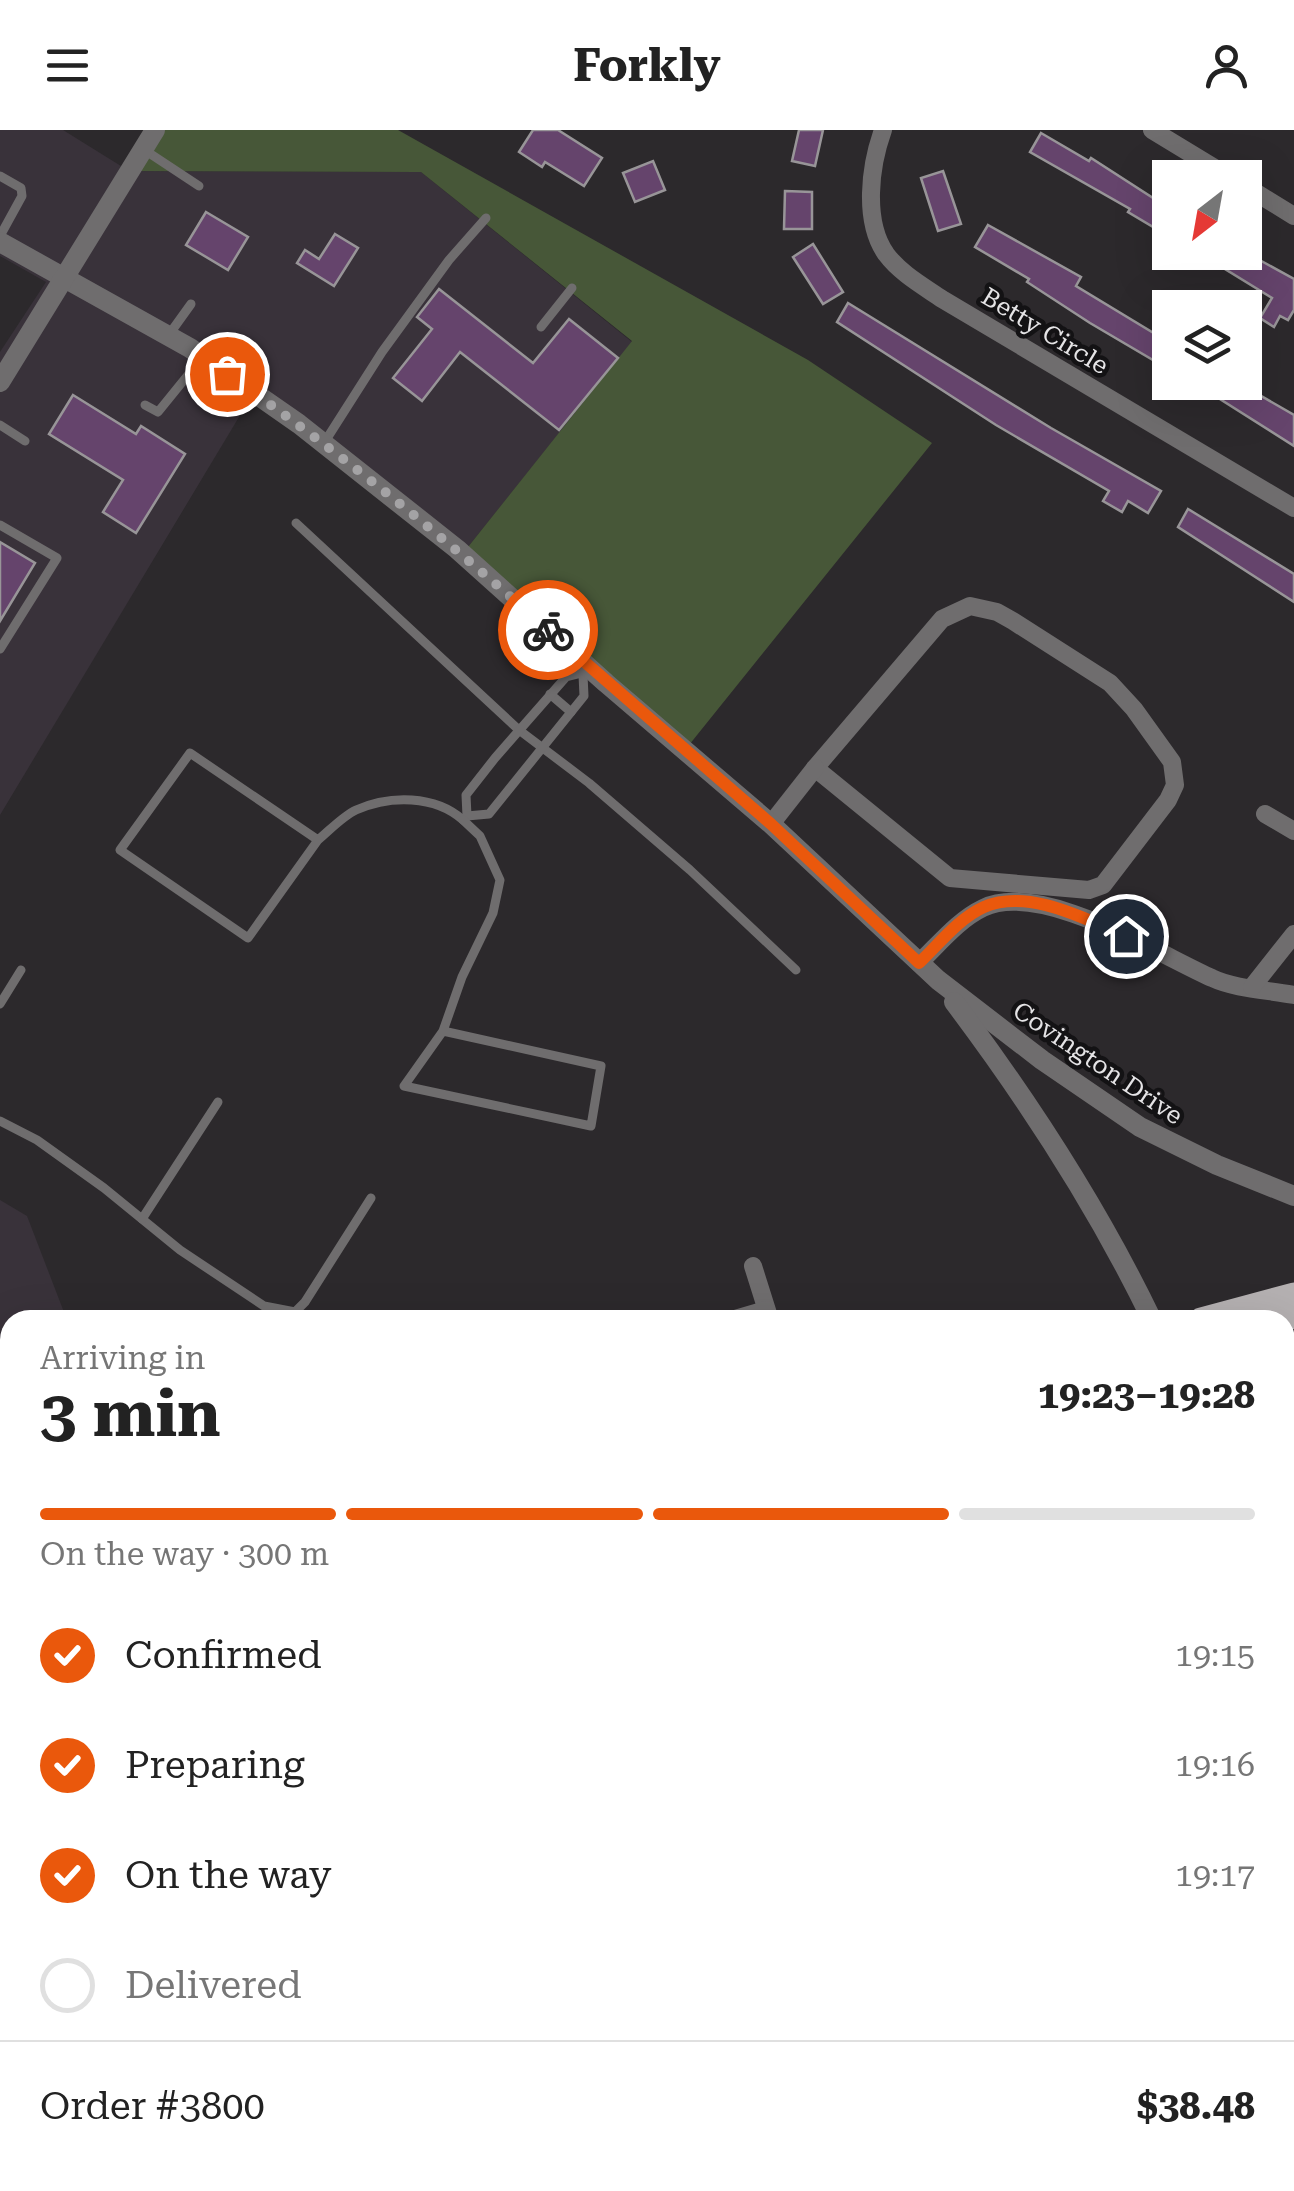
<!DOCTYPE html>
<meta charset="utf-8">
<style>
:root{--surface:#fff;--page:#f6f6f6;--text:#222;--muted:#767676;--line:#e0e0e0;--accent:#ea580c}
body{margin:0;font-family:"Roboto Serif",serif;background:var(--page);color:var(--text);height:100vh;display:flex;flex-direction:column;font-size:38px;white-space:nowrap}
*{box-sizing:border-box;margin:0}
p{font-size:32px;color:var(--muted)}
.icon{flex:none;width:55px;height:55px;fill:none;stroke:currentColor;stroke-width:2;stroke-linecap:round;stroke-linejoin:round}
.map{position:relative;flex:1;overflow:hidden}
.details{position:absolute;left:0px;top:1180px;width:1295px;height:882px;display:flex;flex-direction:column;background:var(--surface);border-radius:30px 30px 0 0;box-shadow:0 10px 40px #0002}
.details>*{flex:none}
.needle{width:65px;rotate:211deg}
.tools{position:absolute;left:1152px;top:30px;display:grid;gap:20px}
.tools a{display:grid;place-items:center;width:110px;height:110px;border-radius:0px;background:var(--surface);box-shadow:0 10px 40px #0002;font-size:50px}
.pin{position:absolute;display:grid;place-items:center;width:85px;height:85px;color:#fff;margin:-42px;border:5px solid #fff;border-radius:50%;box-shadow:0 2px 10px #0007}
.courier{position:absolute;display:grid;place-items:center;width:100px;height:100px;margin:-50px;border:8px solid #ea580c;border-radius:50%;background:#fff;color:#222;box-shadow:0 2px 12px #0007}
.summary em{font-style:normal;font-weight:700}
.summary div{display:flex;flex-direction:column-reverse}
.summary{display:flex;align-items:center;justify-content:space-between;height:170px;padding:0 40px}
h1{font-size:65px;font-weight:700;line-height:75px}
.bar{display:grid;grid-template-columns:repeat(4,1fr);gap:15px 10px;align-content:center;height:120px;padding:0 40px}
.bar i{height:12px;border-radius:8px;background:var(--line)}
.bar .on{background:var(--accent)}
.bar p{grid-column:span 4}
.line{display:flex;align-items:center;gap:25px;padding:0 40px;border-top:2px solid var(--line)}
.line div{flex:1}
ol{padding:0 40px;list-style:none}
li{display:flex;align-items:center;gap:30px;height:110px}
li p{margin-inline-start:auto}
li .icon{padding:10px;border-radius:50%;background:var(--accent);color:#fff;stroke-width:4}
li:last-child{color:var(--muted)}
li i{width:55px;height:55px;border:5px solid var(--line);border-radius:50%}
header{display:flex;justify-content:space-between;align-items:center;height:130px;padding:0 40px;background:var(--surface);font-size:45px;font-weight:700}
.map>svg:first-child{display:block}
.built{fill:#39323a}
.green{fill:#475738}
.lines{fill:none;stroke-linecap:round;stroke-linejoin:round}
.stream{stroke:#001c27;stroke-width:5}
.building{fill:#65446c;stroke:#989598;stroke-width:2.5}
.service{stroke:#6f6d6e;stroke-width:9}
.minor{stroke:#6f6d6e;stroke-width:18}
.tertiary{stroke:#6f6d6e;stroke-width:20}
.primary{stroke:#b4b0b1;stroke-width:25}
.done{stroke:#a4a3a5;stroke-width:10;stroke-dasharray:0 18}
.route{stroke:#ea580c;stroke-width:12}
.labels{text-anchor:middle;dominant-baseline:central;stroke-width:9;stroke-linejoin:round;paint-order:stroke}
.street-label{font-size:25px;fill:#e5e4e6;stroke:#131214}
</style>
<header><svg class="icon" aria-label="menu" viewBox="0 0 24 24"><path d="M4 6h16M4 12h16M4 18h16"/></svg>Forkly<svg class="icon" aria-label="person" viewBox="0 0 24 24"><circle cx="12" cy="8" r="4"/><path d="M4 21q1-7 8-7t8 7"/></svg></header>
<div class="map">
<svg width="1294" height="2061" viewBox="0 0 1294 2061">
<rect width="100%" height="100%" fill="#2c292c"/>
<g class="built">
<polygon points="0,0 63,0 129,41 421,42 632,212 460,427 251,267 0,685 0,222 46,152 0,126"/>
<polygon points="0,1070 27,1086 67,1190 10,1190 10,1522 0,1525"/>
</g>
<polygon class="green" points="155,0 398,0 808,230 932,313 681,625 460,427 632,211 421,42 129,41"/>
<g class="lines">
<g class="stream">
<polyline points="1285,1521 1294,1519"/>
<polyline points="716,2061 722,2052"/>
</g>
</g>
<g class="building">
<polygon points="533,0 558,0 602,28 584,56 545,32 542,37 519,22"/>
<polygon points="799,0 823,0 815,36 792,31"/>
<polygon points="1041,3 1089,31 1091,28 1170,79 1170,107 1128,82 1130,79 1030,22"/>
<polygon points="653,31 665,60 635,72 623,43"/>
<polygon points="943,41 961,94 938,101 921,48"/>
<polygon points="785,61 812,62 812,99 784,99"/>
<polygon points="206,82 248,107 228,140 186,115"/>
<polygon points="988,95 1081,147 1076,156 1170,213 1170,240 1090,193 1027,152 1029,149 975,117"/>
<polygon points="335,104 358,118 334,156 297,133 305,120 319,129"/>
<polygon points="813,114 843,162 823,174 793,127"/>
<polygon points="1235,122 1245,122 1294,149 1294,180 1288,190 1280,186 1274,197 1260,188 1272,168 1225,139"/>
<polygon points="439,159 533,233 569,189 618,228 559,300 460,222 422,271 393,248 432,199 417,187"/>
<polygon points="848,173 1051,298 1161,361 1148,383 1128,371 1122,382 1103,371 1109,361 996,295 837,192"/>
<polygon points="1193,252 1237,252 1294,285 1294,316"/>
<polygon points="73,265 136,304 141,296 185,324 136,403 103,382 123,350 49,304"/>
<polygon points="1188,379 1294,444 1294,472 1178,397"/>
<polygon points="0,412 35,433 0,491"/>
</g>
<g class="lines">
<g class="service">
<polyline points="143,19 199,56"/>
<polyline points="0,46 21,58 22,66 0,106"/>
<polyline points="541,197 572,158"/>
<polyline points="168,206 191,174"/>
<polyline points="145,275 158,282 201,229"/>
<polyline points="0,295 25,311"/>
<polyline points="324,313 382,222 449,130 486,88"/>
<polyline points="296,393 519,600 589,653 690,740 796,840"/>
<polyline points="0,395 57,428 0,519"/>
<polyline points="550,564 571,582"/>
<polyline points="467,686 466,665 495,628 566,547 586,542"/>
<path d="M318,710L248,808L120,720L190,623L318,710C330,700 343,686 356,680C390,665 435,665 463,690L467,686L489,684L584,566L583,545"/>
<polyline points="0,874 21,840"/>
<polyline points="443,901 601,936 591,996 404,956 443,901 462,847 493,783 500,750 480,706 463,690"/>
<polyline points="0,991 37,1010 104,1058 180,1120 264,1176 295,1182 305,1172 371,1068"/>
<polyline points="142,1089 218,972"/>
<polyline points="1285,1252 1294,1250"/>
</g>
<g class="minor">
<path d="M883,0C870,36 863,91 886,124C900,143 923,156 942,169L1294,378"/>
<polyline points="1152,0 1231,48"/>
<polyline points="1245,56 1294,86"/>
<polygon points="970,476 997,482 1013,491 1110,553 1134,579 1172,632 1175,655 1168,670 1103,755 1089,760 950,748 815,638 942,489"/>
<polyline points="1265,684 1294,701"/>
<polyline points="771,694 815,638"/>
<path d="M919,833C939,814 958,790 983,778C1041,750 1158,824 1212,848C1235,859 1268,860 1294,865"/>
<polyline points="1252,857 1294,804"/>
<polyline points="753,1136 770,1190"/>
<polyline points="732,1190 766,1180"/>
<polyline points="1285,1610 1294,1605"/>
<polyline points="1285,2020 1294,2015"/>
<polyline points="771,2061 779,2052"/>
<polyline points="1216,2061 1231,2052"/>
</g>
<g class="tertiary">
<polyline points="0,112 190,218 299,294 457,419 606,553 771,694 938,850 1042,930 1140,997 1217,1035 1294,1066"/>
<polyline points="0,252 155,0"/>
<path d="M954,872C1030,973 1097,1076 1152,1190"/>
</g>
<g class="primary">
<polyline points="1201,1190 1294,1165"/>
<polyline points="1281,1190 1294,1186"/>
<polyline points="0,1522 10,1519"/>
<polyline points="0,1544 10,1541"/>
</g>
</g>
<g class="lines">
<path class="done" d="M227,244C340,322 446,409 548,500"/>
<path class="route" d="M548,500L771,694L919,833C938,815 959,788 984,777C1029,758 1085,789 1126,806"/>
</g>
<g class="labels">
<g class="street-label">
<text transform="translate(1045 201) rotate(31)">Betty Circle</text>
<text transform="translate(1098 933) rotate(34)">Covington Drive</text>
</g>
</g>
</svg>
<div class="tools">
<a><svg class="needle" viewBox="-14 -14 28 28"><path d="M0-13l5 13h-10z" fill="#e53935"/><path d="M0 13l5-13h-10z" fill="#767676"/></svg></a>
<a><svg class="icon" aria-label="layers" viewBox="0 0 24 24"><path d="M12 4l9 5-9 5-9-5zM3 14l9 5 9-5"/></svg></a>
</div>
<div class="pin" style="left:227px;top:244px;background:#ea580c"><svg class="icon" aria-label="bag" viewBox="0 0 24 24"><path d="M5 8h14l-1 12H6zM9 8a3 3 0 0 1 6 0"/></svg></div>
<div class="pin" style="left:1126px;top:806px;background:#1f2937"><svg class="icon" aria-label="home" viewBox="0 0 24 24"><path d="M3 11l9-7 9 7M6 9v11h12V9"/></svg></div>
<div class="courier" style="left:548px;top:500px"><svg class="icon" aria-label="bike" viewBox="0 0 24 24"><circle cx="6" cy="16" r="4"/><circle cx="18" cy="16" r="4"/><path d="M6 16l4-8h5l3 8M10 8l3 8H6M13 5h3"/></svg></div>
<section class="details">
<div class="summary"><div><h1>3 min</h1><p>Arriving in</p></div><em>19:23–19:28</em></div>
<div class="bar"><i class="on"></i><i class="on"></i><i class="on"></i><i></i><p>On the way · 300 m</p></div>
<ol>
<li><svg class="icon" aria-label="check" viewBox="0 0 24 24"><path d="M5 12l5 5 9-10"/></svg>Confirmed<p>19:15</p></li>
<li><svg class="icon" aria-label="check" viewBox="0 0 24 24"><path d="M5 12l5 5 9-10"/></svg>Preparing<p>19:16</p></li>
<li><svg class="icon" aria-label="check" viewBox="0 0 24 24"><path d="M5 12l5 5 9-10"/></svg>On the way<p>19:17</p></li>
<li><i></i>Delivered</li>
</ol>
<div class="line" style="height:130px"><div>Order #3800</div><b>$38.48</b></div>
</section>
</div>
